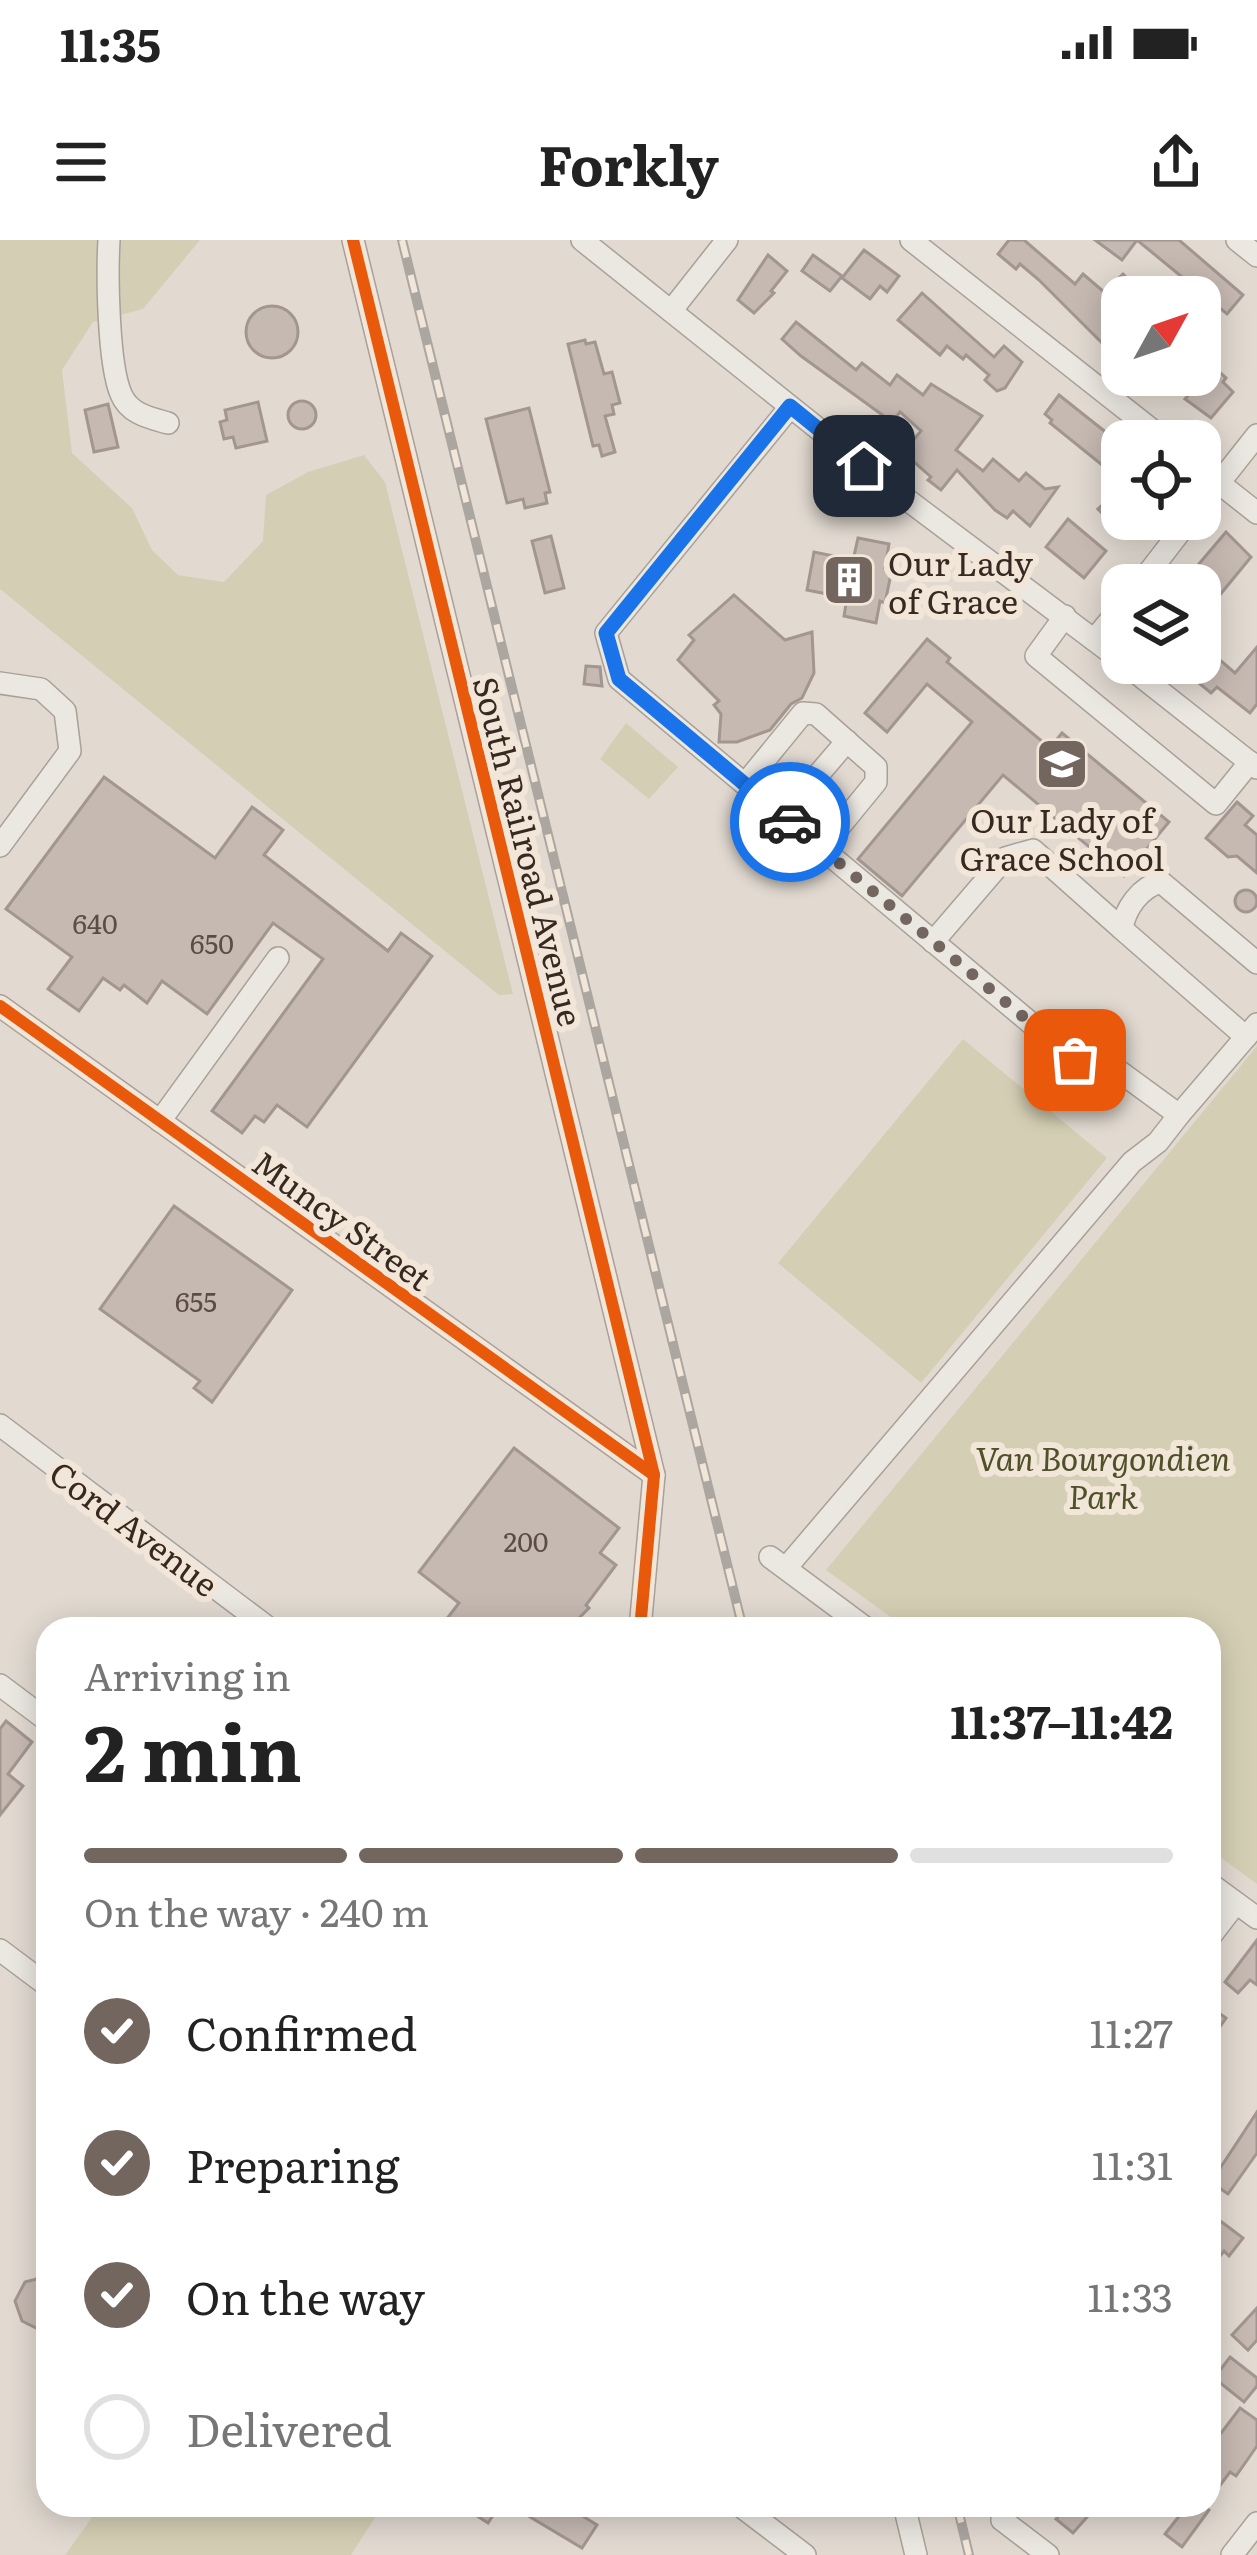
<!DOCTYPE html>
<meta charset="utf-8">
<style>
:root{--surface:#fff;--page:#f2f2f2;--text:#222;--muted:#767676;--line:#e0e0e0;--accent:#73665f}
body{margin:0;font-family:Literata,serif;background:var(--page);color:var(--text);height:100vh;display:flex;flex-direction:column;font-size:45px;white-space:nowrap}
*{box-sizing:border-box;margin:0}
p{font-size:39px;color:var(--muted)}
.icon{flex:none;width:66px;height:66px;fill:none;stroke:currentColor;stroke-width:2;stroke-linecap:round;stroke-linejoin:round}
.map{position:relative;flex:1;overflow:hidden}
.sheet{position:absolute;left:36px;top:1377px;width:1185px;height:900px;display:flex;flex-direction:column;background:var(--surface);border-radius:36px;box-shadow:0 6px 30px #0003}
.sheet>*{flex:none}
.needle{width:78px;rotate:50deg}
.controls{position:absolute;left:1101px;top:36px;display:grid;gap:24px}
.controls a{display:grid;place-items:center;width:120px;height:120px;border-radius:24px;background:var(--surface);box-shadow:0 6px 30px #0003;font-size:60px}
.pin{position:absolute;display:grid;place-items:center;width:102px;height:102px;color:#fff;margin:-51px;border-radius:24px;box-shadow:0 6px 18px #0006}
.courier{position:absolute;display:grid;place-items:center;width:120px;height:120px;margin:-60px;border:9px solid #1a73e8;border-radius:50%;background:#fff;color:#222;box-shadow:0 3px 15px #0007}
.overview em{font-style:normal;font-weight:700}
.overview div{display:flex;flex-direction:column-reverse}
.overview{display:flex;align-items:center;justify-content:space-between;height:204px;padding:0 48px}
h1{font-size:78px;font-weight:700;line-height:90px}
.bar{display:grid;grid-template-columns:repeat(4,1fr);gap:18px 12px;align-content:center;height:144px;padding:0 48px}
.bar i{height:15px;border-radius:9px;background:var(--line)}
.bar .on{background:var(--accent)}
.bar p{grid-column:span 4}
ol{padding:0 48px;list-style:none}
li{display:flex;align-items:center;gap:36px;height:132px}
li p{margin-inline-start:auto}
li .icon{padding:12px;border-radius:50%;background:var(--accent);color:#fff;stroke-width:4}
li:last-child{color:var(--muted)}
li i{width:66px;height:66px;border:6px solid var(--line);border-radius:50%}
.status{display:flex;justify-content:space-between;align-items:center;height:84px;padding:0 60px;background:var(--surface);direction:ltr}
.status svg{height:33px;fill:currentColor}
header{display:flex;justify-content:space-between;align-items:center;height:156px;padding:0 48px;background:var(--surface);font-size:54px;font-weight:700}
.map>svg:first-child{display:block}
.green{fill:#d4cfb4}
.building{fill:#c6b9b2;stroke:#a39690;stroke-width:3}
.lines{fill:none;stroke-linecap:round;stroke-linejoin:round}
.minor-casing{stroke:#a8a099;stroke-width:24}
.minor{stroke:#ebe7e1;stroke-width:21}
.rail-casing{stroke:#aca6a1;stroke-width:10}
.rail{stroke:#f2e6d8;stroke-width:6;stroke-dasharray:18;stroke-linecap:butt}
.cycleway-casing{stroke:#f2e6d8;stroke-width:20}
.cycleway{stroke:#e8590c;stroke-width:12}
.done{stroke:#73665f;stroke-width:12;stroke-dasharray:0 21.6}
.route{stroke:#1a73e8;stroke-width:15}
.labels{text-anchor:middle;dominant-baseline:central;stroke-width:12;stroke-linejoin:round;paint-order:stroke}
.number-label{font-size:27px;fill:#5b4c45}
.poi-label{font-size:33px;fill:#372821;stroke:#f2e6d8;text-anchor:start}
.street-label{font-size:33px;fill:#372821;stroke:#f2e6d8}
.park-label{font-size:33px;font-style:italic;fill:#4e512a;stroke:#f2e6d8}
</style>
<div class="status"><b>11:35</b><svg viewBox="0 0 49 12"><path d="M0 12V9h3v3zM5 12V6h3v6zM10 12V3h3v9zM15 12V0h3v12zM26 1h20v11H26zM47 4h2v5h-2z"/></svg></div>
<header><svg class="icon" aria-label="menu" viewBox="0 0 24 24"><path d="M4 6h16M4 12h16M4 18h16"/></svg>Forkly<svg class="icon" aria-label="share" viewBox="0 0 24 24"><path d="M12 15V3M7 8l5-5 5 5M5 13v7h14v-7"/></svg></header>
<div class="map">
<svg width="1257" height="2315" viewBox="0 0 1257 2315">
<rect width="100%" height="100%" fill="#e2dad1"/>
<g class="green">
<polygon points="0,0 200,0 143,69 93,82 62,130 72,213 132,268 152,310 178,335 224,342 263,301 266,255 308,232 364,215 385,242 513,754 499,755 0,349"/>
<polygon points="626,483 678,527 649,559 600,519"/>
<polygon points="963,799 1107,918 921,1143 778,1023"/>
<polygon points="1257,806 1257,1644 1209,1609 1209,1389 907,1389 826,1330"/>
<polygon points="101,2265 383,2265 351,2315 65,2315"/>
</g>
<g class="building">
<polygon points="1009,0 1024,0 1075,44 1083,34 1104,52 1123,34 1133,44 1122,56 1122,113 1112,103 1107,108 1039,40 1020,24 1016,29 998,14"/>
<polygon points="1095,0 1179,0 1243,55 1227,74 1137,0 1122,20"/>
<polygon points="864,10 899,36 887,52 880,46 870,59 842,38"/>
<polygon points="768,15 787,31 771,51 774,53 754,73 738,60"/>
<polygon points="813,15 842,36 830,51 802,31"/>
<polygon points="922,53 994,117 1004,106 1022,122 1005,148 997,151 985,140 989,135 966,115 963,119 947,106 940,115 898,80"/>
<circle cx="272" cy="92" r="26"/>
<polygon points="796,82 856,130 862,123 890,145 897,135 923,155 931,144 982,176 956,210 983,231 993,219 1019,241 1026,233 1045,249 1058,247 1030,286 1013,271 1007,278 995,270 957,230 941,250 928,240 931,237 903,212 921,191 900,172 892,182 801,116 782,99"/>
<polygon points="585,100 586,104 595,102 604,134 612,132 620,163 612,165 614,174 605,176 615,212 602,216 599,205 593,206 568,104"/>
<polygon points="1213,126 1226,138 1223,142 1233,152 1211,178 1185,159"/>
<polygon points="1059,155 1122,205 1122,241 1050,183 1052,180 1045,174"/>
<circle cx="302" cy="175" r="14"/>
<polygon points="258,162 267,201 236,208 233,197 224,199 220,182 227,180 225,170"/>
<polygon points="108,164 118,207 94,212 85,170"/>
<polygon points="529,168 550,252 545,253 547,263 525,268 523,259 507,263 486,179"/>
<polygon points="1122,246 1122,272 1112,283 1098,269"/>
<polygon points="1068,279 1106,311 1084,338 1046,307"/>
<polygon points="1226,292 1251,317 1214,362 1200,350 1200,345 1181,345"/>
<polygon points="551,296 564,348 545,353 532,301"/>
<polygon points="858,298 889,304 885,328 892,329 885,363 880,361 876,383 844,376 847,358 807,350 814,312 853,320"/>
<polygon points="734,355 785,400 812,392 814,433 802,458 791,464 770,490 737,502 719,502 721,474 714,465 719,461 678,420 694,400 689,395"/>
<polygon points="927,399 950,418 947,422 1050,508 1062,493 1169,582 1124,636 1003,535 902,656 858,619 972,482 927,444 887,492 865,473"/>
<polygon points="1257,407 1257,464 1250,473 1217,447 1211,453 1194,439 1194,434 1212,413 1235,433"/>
<polygon points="586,426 600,427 602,446 584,444"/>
<polygon points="104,537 215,618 252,567 283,590 264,615 388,711 401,693 432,716 307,887 277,865 264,882 255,876 242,893 212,871 323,719 273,683 207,774 162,741 147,763 124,745 120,750 103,738 79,771 48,749 72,717 6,669"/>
<polygon points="1237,562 1253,576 1245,585 1257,595 1257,633 1237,616 1228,617 1206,598"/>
<circle cx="1246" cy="661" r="11"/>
<polygon points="174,966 292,1050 212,1162 194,1148 200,1141 100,1069"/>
<polygon points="514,1208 619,1288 600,1313 616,1325 586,1365 589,1368 568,1389 439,1389 459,1363 419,1332"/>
<polygon points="6,1481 32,1502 8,1534 23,1546 0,1575 0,1489"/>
<polygon points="1257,1700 1257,1745 1250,1740 1238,1753 1225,1742"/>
<polygon points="1209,1766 1226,1778 1209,1802"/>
<polygon points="1257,1872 1257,1913 1228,1954 1211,1942"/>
<polygon points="1219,1980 1243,1998 1229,2016 1224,2011 1209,2030 1209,1993"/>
<polygon points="48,2036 48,2089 40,2090 22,2081 15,2061 25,2042"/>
<polygon points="1257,2068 1257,2100 1248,2110 1232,2095"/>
<polygon points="1230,2117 1257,2138 1257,2146 1244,2162 1214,2138"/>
<polygon points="1240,2168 1257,2180 1257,2206 1236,2236 1230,2232 1209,2260 1209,2209"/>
<polygon points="460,2265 500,2265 488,2283"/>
<polygon points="510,2265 576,2265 573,2270 597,2285 582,2308"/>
<polygon points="1068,2265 1075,2265 1088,2276 1073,2293 1056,2279"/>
<polygon points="1166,2265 1202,2265 1209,2270 1182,2307 1165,2294 1180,2275"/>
</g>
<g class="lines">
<g class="minor-casing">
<g id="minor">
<path d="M109,0C107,34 108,124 121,154C129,174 150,178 168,183"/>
<polyline points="353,0 654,1235 640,1389"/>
<polyline points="582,0 901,255 1122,421"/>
<polyline points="911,0 1166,201"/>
<polyline points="1237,0 1257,16"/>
<polyline points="671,71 727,0"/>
<polyline points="790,167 606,393 619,439 1075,820 1112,826 1179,875 1257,784"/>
<polyline points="1200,228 1257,273"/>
<polyline points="1200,267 1257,195"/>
<polyline points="1139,345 1190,279"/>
<polyline points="1065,376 1036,416 1216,564 1250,522"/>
<polyline points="1094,400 1122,366"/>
<polyline points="1124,423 1257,528"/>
<polyline points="0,443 41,449 65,471 70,511 0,606"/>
<polyline points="745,544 803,473 816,474 876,527 876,542 822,608"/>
<polyline points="783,576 847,501"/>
<polyline points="933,702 1005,618 1033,610 1122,689"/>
<polyline points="0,766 654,1235"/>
<path d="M1246,797L1122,689C1125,669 1140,647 1161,642L1257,723"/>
<polyline points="160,881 278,718"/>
<polyline points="0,1185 270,1389"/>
<polyline points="770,1317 867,1389"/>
<polyline points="786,1328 1132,922 1158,902 1179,875"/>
<polyline points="0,1445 48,1481"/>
<polyline points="1209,1643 1257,1678"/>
<polyline points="1209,1698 1236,1663"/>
<polyline points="0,1710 48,1746"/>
<polyline points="739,2265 805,2315"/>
<polyline points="904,2265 916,2315"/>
<polyline points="1003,2265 1002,2280 1048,2315"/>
<polyline points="1232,2315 1257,2283"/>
</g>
</g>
<use href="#minor" class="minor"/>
<g class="rail-casing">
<g id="rail">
<polyline points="402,0 743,1389"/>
<polyline points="957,2265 969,2315"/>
</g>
</g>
<use href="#rail" class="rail"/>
<g class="cycleway-casing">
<g id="cycleway">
<polyline points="353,0 654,1235 640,1389"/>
<polyline points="0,766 654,1235"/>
</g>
</g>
<use href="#cycleway" class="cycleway"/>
</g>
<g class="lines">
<polyline class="done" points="790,582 1075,820"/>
<polyline class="route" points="790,582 619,439 606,393 790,166 864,226"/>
</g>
<defs>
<g id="building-square" transform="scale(2.7)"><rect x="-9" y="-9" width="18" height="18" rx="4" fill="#73665f" stroke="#f2e6d8"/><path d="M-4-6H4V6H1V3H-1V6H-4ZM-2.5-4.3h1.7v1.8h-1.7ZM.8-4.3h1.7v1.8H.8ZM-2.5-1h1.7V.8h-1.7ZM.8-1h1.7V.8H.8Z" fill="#fff"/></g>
<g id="school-square" transform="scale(2.7)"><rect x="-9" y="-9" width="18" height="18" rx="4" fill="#73665f" stroke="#f2e6d8"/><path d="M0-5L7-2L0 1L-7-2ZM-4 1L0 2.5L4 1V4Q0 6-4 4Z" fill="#fff"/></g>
</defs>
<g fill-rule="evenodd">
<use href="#building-square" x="849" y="340"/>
<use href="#school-square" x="1062" y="524"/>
</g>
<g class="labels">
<g class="number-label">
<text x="95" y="682">640</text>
<text x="212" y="702">650</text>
<text x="196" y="1060">655</text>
<text x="526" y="1300">200</text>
</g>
<g class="poi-label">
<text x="888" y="321">Our Lady<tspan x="888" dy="38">of Grace</tspan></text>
<text x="1062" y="578" text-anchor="middle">Our Lady of<tspan x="1062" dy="38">Grace School</tspan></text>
</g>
<g class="street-label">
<text transform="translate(530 611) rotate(76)">South Railroad Avenue</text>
<text transform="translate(343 979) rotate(36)">Muncy Street</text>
<text transform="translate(135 1287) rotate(37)">Cord Avenue</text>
</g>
<g class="park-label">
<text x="1103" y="1216">Van Bourgondien<tspan x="1103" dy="38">Park</tspan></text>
</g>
</g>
</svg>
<div class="controls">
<a><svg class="needle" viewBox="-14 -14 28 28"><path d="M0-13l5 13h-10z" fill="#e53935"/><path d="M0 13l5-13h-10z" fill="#767676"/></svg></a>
<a><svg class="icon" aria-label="locate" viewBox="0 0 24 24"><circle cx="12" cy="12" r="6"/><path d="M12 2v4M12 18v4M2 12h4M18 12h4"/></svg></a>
<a><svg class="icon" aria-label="layers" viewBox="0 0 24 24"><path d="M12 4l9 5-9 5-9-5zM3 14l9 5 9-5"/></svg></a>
</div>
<div class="pin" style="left:1075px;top:820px;background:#ea580c"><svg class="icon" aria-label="bag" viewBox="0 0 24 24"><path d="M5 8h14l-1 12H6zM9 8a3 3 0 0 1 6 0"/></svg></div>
<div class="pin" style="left:864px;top:226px;background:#1f2937"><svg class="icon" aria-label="home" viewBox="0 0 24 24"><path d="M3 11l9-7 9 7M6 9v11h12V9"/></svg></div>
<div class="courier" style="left:790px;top:582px"><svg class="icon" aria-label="car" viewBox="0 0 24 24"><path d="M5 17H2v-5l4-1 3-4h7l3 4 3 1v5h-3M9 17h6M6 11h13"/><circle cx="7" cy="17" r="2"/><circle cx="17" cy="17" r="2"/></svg></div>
<section class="sheet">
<div class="overview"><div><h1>2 min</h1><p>Arriving in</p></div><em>11:37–11:42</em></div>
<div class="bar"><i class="on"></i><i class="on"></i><i class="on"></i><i></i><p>On the way · 240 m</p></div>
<ol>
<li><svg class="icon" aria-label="check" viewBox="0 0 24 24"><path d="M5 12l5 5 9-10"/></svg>Confirmed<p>11:27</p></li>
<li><svg class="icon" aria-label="check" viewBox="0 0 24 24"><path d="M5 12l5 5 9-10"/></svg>Preparing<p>11:31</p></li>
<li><svg class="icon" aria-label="check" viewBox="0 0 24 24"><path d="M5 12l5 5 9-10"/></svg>On the way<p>11:33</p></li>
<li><i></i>Delivered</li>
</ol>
</section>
</div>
